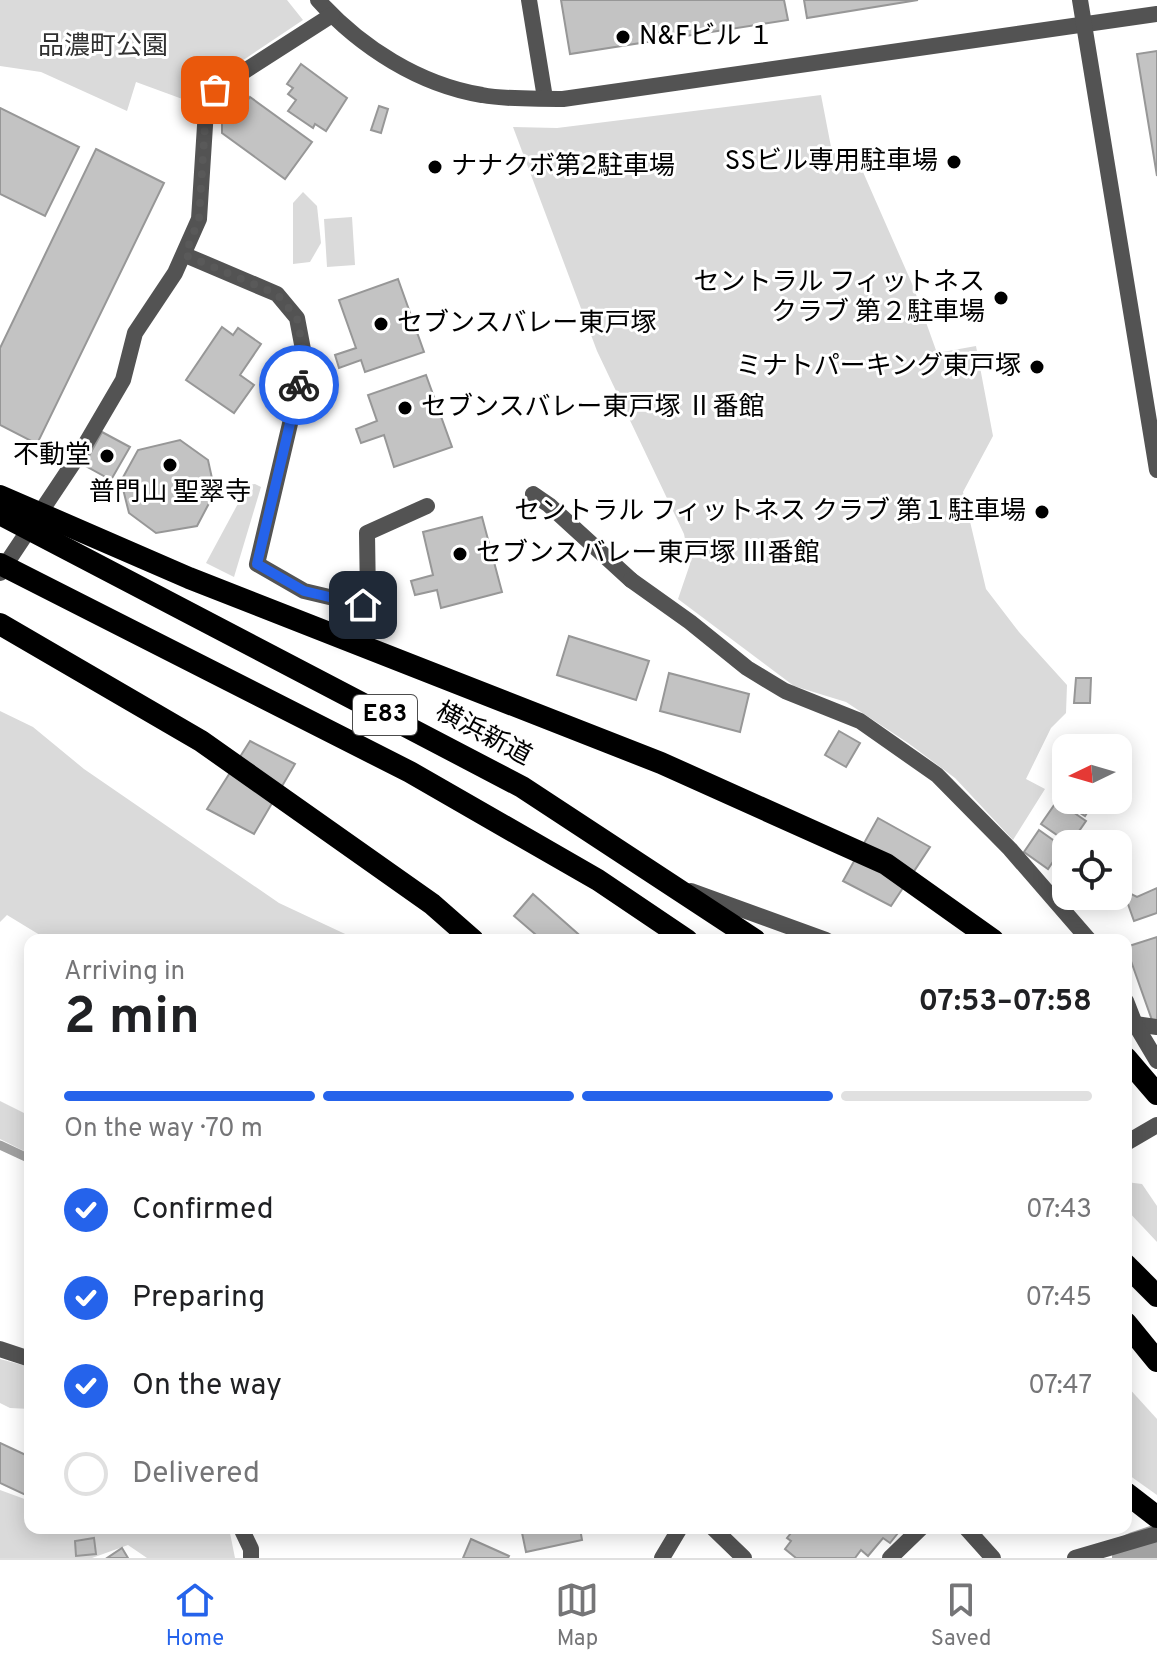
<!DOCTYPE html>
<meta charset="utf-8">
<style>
:root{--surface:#fff;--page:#f2f2f2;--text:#202124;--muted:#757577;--line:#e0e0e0;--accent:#2563eb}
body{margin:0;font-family:Overpass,"Noto Sans JP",sans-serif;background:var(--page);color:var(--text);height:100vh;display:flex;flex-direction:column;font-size:30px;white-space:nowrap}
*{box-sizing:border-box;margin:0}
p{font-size:26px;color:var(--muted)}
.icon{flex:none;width:44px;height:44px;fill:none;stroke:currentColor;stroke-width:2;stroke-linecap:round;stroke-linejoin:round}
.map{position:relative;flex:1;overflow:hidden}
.drawer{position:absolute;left:24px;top:934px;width:1108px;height:600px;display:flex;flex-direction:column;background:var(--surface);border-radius:16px;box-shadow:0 4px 20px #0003}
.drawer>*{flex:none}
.needle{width:52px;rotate:265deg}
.buttons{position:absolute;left:1052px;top:734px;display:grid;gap:16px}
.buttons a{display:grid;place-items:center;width:80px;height:80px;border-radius:16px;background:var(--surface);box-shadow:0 4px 20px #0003;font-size:40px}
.pin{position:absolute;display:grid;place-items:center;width:68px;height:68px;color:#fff;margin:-34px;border-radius:16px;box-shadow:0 4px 12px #0006}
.courier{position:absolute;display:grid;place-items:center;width:80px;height:80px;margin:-40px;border:6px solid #2563eb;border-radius:50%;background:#fff;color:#222;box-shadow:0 2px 10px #0007}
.summary em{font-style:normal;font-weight:700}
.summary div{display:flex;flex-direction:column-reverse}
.summary{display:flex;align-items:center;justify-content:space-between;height:136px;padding:0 40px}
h1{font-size:52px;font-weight:700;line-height:60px}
.bar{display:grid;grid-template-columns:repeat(4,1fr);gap:12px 8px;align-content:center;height:96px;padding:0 40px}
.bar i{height:10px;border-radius:6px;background:var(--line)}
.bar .current{background:var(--accent)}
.bar p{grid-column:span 4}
ol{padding:0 40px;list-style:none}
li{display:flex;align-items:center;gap:24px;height:88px}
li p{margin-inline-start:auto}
li .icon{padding:8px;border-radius:50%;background:var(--accent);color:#fff;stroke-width:4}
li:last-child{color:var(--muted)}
li i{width:44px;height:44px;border:4px solid var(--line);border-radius:50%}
.dock{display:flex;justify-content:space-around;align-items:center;height:112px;border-top:2px solid var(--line);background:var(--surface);font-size:22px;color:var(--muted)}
.dock a{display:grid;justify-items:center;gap:4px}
.dock .current{color:var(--accent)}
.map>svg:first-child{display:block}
.green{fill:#dadada}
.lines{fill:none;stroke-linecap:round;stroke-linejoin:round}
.stream{stroke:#a1a1a1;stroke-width:9}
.river{stroke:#a1a1a1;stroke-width:54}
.building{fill:#c3c3c3;stroke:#979797;stroke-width:2}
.service{stroke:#535353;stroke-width:16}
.pedestrian{stroke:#535353;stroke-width:16}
.minor{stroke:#535353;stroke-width:16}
.tertiary{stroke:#535353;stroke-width:16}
.trunk{stroke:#000;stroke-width:22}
.done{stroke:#595959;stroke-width:8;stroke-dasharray:0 14.4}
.route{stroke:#2563eb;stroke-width:10}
.poi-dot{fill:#000;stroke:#fff;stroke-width:3}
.labels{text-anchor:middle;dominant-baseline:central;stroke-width:6;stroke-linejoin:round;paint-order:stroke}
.shield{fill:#fff;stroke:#4c4c4c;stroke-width:2}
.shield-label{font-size:24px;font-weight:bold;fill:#000}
.poi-label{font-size:26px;fill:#000;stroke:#fff;text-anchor:start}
.park-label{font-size:26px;fill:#313131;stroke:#fff}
.street-label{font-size:26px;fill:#000;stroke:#fff}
</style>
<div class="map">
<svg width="1157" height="1558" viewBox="0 0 1157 1558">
<rect width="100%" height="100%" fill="#fff"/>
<g class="green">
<polygon points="0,0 287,0 303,20 209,83 196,104 136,82 127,111 41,72 0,66"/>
<polygon points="821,95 832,152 841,152 845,173 863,172 913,286 937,353 976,346 993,436 963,492 986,589 1019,632 1067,685 1066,713 1051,728 1026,779 1045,789 1013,840 955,778 908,743 846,702 794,686 678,599 690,564 684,534 597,351 513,127 557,128"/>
<polygon points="303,192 317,206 321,243 310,262 293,264 293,203"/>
<polygon points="352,217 355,265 327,267 324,219"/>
<polygon points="255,484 261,487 234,577 206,563 248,485"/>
<polygon points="0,711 33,727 84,769 279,903 358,940 48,940 7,915 0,922"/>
<polygon points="0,1101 30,1116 30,1154 0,1139"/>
<polygon points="1126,1182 1142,1184 1157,1206 1157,1242 1126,1209"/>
<polygon points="0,1359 30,1367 30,1409 10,1408 0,1403"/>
<polygon points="1126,1385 1157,1419 1157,1495 1126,1473"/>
<polygon points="0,1490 30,1501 30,1528 229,1528 235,1558 147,1558 128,1545 92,1558 0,1558"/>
</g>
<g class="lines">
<polyline class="stream" points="0,1145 30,1159"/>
<polyline class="river" points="1139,1558 1157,1552"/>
</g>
<g class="building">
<polygon points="561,0 784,0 788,20 570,54"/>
<polygon points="804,0 918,0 807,18"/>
<polygon points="1157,51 1157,176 1137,54"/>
<polygon points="301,64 347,98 326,131 315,124 313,128 288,111 296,100 288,94 293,88 287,84"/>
<polygon points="250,97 312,142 285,179 222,133 222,116 235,98 244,105"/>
<polygon points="379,106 388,109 381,133 371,130"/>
<polygon points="0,108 79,147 45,216 0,194"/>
<polygon points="96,149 164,183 37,444 0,425 0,348"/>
<polygon points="398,279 424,352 365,372 361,360 339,368 335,355 356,348 339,300"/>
<polygon points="222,327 233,335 238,328 261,344 240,375 254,385 234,413 186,380"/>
<polygon points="426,375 452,447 394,467 384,435 361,443 356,429 377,421 368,395"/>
<polygon points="102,432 130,447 111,480 84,465"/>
<polygon points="180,440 208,460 215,492 197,526 156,533 129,513 121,481 138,450"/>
<polygon points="482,517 502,592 441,608 437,590 415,595 411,581 433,575 423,532"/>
<polygon points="569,636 649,661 636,700 557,675"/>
<polygon points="669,673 749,694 740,732 660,711"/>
<polygon points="1076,678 1091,678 1090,703 1074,703"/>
<polygon points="839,731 860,743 846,767 825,755"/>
<polygon points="250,741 295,764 254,834 207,809"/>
<polygon points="1066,777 1066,800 1095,800 1085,816 1054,796"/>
<polygon points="1057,801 1086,821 1070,844 1041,824"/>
<polygon points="878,818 930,847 891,906 843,881"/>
<polygon points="1039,830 1063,847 1048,869 1024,852"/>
<polygon points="1157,888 1157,913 1134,921 1123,890 1137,897"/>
<polygon points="533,894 585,940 542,940 514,916"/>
<polygon points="1157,937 1157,1022 1153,1023 1126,947"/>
<polygon points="0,1443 30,1457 30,1497 0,1483"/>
<polygon points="521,1528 580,1528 582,1540 526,1552"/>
<polygon points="795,1528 902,1528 890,1543 883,1538 868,1556 861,1550 855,1558 796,1558 785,1549 791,1541 787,1538"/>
<polygon points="94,1538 96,1554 76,1556 75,1541"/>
<polygon points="471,1539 509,1556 508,1558 463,1558"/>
<polygon points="122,1548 128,1558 107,1558"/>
</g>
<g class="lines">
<g class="service">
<polyline points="185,255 277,294 297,318 305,360 257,564 304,591 363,605 368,599 367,533 427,506"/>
<polyline points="533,494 549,505 631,580"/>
<polyline points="691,891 826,940"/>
<polyline points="1135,1024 1157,1027"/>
</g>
<g class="pedestrian">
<polyline points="529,0 545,98"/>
<polyline points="0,573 82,450"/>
</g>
<g class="minor">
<path d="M318,0C360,47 420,85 482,95C509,100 536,98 563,99L1157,14"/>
<polyline points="82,450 123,380 135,333 175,273 199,219 206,110 215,90 332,15"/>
<polyline points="631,580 690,622 747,668 785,691 860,721 937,775 1010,849 1089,940"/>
<polyline points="1126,1001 1135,1024 1157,1061"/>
<polyline points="0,1349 30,1359"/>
<polyline points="241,1528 251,1549 251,1558"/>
<polyline points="713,1528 744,1558"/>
<polyline points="966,1528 993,1558"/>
<polyline points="890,1558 921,1528"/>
<polyline points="1075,1558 1157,1534"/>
</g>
<g class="tertiary">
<polyline points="1080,0 1157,470"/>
<polyline points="1126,1143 1157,1125"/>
<polyline points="662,1558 680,1528"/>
</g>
<g class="trunk">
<polyline points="0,496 189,578 661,763 886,864 993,940"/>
<polyline points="0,514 522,787 755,940"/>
<polyline points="0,564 410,772 598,880 687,940"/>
<polyline points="0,624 201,741 432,904 473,940"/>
<polyline points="1126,1058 1157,1094"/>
<polyline points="1126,1265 1157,1296"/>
<polyline points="1126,1323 1157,1361"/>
<polyline points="1126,1493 1157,1517"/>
</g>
</g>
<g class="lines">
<polyline class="done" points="215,90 206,110 199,219 185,255 277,294 297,318 305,360 299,385"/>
<polyline class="route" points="299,385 257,564 304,591 363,605"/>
</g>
<g class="poi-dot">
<circle cx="623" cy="37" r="8"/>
<circle cx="954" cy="162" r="8"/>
<circle cx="435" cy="167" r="8"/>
<circle cx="1001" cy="298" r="8"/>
<circle cx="381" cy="324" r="8"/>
<circle cx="1037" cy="367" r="8"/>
<circle cx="405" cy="408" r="8"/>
<circle cx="107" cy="456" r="8"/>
<circle cx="170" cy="465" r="8"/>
<circle cx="1042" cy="512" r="8"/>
<circle cx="460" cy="554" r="8"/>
</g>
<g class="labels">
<rect class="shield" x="353" y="695" width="64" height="40" rx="6"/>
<g class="shield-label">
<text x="385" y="715">E83</text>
</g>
<g class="poi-label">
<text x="639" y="37">N&amp;Fビル １</text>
<text x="938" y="162" text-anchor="end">SSビル専用駐車場</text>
<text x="451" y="167">ナナクボ第2駐車場</text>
<text x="985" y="283" text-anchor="end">セントラル フィットネス<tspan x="985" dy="30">クラブ 第２駐車場</tspan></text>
<text x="397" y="324">セブンスバレー東戸塚</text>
<text x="1021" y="367" text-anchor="end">ミナトパーキング東戸塚</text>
<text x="421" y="408">セブンスバレー東戸塚 Ⅱ番館</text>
<text x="91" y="456" text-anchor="end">不動堂</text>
<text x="170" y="493" text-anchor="middle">普門山 聖翠寺</text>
<text x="1026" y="512" text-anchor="end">セントラル フィットネス クラブ 第１駐車場</text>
<text x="476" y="554">セブンスバレー東戸塚 Ⅲ番館</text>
</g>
<g class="park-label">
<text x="103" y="47">品濃町公園</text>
</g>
<g class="street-label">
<text transform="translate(483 735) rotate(28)">横浜新道</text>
</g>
</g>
</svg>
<div class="buttons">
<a><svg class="needle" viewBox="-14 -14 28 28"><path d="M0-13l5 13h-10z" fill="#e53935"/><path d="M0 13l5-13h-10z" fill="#757577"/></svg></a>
<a><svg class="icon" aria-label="locate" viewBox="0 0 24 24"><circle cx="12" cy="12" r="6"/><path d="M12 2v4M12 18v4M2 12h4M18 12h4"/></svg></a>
</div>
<div class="pin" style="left:215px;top:90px;background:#ea580c"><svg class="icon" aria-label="bag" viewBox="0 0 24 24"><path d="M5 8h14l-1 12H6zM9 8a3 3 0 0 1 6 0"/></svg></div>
<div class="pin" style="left:363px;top:605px;background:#1f2937"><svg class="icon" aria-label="home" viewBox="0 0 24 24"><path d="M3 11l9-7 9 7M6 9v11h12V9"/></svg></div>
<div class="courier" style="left:299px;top:385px"><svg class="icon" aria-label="bike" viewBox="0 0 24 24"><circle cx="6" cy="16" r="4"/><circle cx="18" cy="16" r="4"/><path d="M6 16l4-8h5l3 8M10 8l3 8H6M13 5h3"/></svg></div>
<section class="drawer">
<div class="summary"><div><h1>2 min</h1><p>Arriving in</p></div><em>07:53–07:58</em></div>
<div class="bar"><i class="current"></i><i class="current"></i><i class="current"></i><i></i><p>On the way · 70 m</p></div>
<ol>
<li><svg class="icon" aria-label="check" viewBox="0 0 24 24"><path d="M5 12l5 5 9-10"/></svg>Confirmed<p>07:43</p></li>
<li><svg class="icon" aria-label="check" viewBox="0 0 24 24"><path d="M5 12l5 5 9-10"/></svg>Preparing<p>07:45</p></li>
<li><svg class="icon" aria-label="check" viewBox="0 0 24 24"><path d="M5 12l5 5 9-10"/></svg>On the way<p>07:47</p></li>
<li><i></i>Delivered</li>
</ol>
</section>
</div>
<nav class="dock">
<a class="current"><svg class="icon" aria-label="home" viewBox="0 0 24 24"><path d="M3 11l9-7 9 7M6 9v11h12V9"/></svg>Home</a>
<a><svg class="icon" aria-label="map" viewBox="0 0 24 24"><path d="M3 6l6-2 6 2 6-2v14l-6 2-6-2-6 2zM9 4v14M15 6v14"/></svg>Map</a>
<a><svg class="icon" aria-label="saved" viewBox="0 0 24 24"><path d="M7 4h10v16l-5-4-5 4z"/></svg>Saved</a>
</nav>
